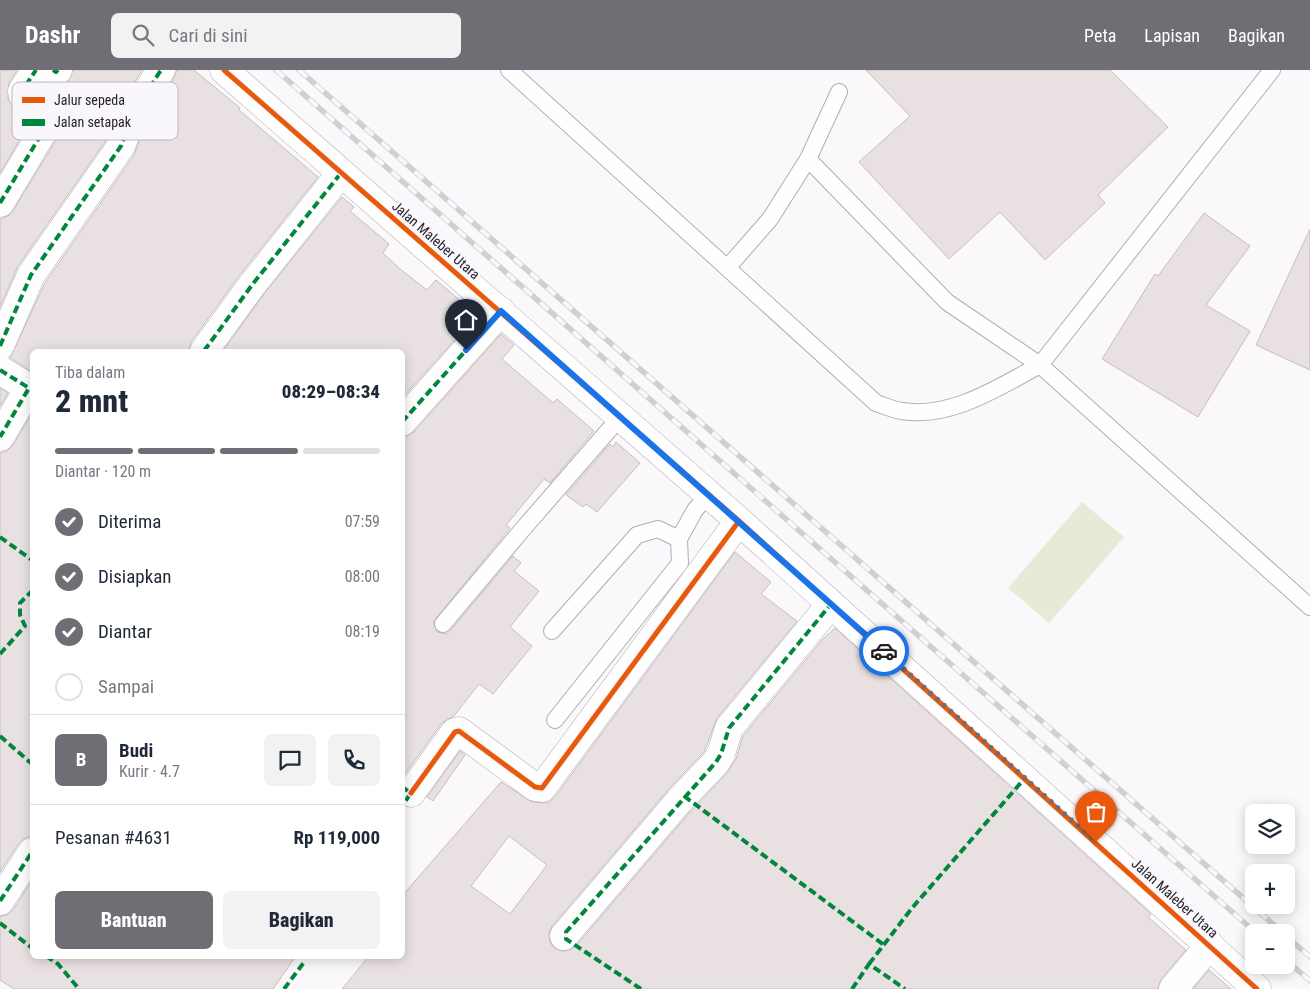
<!DOCTYPE html>
<html lang="id">
<meta charset="utf-8">
<style>
:root{--surface:#fff;--page:#f2f2f3;--text:#1f2937;--muted:#747a83;--line:#e0e1e3;--accent:#716d74}
body{margin:0;font-family:"Roboto Condensed",sans-serif;background:var(--page);color:var(--text);height:100vh;display:flex;flex-direction:column;font-size:19px;white-space:nowrap}
*{box-sizing:border-box;margin:0}
p{font-size:16px;color:var(--muted)}
.icon{flex:none;width:28px;height:28px;fill:none;stroke:currentColor;stroke-width:2;stroke-linecap:round;stroke-linejoin:round}
.map{position:relative;flex:1;overflow:hidden}
.sheet{position:absolute;left:30px;top:279px;width:375px;height:610px;display:flex;flex-direction:column;background:var(--surface);border-radius:8px;box-shadow:0 2px 12px #0003}
.sheet>*{flex:none}
.tools{position:absolute;left:1245px;top:734px;display:grid;gap:10px}
.tools a{display:grid;place-items:center;width:50px;height:50px;border-radius:8px;background:var(--surface);box-shadow:0 2px 12px #0003;font-size:25px}
.pin{position:absolute;display:grid;place-items:center;width:42px;height:42px;color:#fff;margin:-51px -21px;border-radius:50% 50% 50% 0;rotate:-45deg;box-shadow:0 0 5px #0007}
.pin .icon{rotate:45deg}
.courier{position:absolute;display:grid;place-items:center;width:50px;height:50px;margin:-25px;border:4px solid #1a73e8;border-radius:50%;background:#fff;color:#222;box-shadow:0 1px 6px #0007}
.overview em{font-style:normal;font-weight:800}
.overview div{display:flex;flex-direction:column-reverse}
.overview{display:flex;align-items:center;justify-content:space-between;height:85px;padding:0 25px}
h1{font-size:32px;font-weight:800;line-height:38px}
.bar{display:grid;grid-template-columns:repeat(4,1fr);gap:8px 5px;align-content:center;height:60px;padding:0 25px}
.bar i{height:6px;border-radius:4px;background:var(--line)}
.bar .selected{background:var(--accent)}
.bar p{grid-column:span 4}
.line{display:flex;align-items:center;gap:12px;padding:0 25px;border-top:1px solid var(--line)}
.line div{flex:1}
.round{display:grid;place-items:center;flex:none;width:52px;height:52px;border-radius:8px;background:var(--page)}
ol{padding:0 25px;list-style:none}
li{display:flex;align-items:center;gap:15px;height:55px}
li p{margin-inline-start:auto}
li .icon{padding:5px;border-radius:50%;background:var(--accent);color:#fff;stroke-width:4}
li:last-child{color:var(--muted)}
li i{width:28px;height:28px;border:2px solid var(--line);border-radius:50%}
.action{display:flex;gap:10px;margin-top:auto;padding:10px 25px}
.action a{flex:1;height:58px;border-radius:8px;background:var(--accent);color:#fff;font-size:20px;font-weight:800;line-height:58px;text-align:center}
.action a+a{background:var(--page);color:var(--text)}
header{display:flex;align-items:center;gap:30px;box-sizing:border-box;height:70px;padding:0 25px;background:var(--accent);color:#fff}
header strong{font-size:24px}
nav{display:flex;gap:28px;margin-inline-start:auto;font-size:18px}
.search{width:350px;height:45px;background:var(--page);display:flex;align-items:center;gap:12px;box-sizing:border-box;padding:0 18px;border-radius:8px;color:var(--muted);font-size:19px}
.map>svg:first-child{display:block}
.green{fill:#e6ead7}
.building{fill:#e8e0e1;stroke:#c6bfc0;fill-rule:evenodd}
.lines{fill:none;stroke-linecap:round;stroke-linejoin:round}
.lane-casing{stroke:#b1adb4;stroke-width:18}
.street-casing{stroke:#b1adb4;stroke-width:29}
.secondary-casing{stroke:#b1adb4;stroke-width:29}
.lane{stroke:#fefefe;stroke-width:16}
.street{stroke:#fefefe;stroke-width:28}
.secondary{stroke:#fefefe;stroke-width:28}
.rail-casing{stroke:#d0d0d1;stroke-width:5.5}
.rail{stroke:#faf7fc;stroke-width:4;stroke-dasharray:11;stroke-linecap:butt}
.quiet{stroke:#00873e;stroke-width:4;stroke-dasharray:8 4;stroke-linecap:butt}
.cycleway-casing{stroke:#faf7fc;stroke-width:8}
.cycleway{stroke:#e8590c;stroke-width:5}
.done{stroke:#716d74;stroke-width:5;stroke-dasharray:0 9}
.route{stroke:#1a73e8;stroke-width:6}
.labels{text-anchor:middle;dominant-baseline:central;stroke-width:4.5;stroke-linejoin:round;paint-order:stroke}
.street-label{font-size:14px;fill:#27222c;stroke:#faf7fc}
.key{fill:#faf7fc;stroke:#bbb7be;stroke-width:1}
.key-label{font-size:14px;fill:#27222c}
</style>
<header>
<strong>Dashr</strong>
<div class="search"><svg class="icon" aria-label="search" viewBox="0 0 24 24"><circle cx="10" cy="10" r="6"/><path d="M15 15l6 6"/></svg>Cari di sini</div>
<nav><a>Peta</a><a>Lapisan</a><a>Bagikan</a></nav>
</header>
<div class="map">
<svg width="1310" height="919" viewBox="0 0 1310 919">
<rect width="100%" height="100%" fill="#faf8fb"/>
<polygon class="green" points="1082,432 1124,467 1049,553 1008,518"/>
<g class="building">
<polygon points="0,0 17,0 9,13 8,29 14,39 31,51 0,103"/>
<polygon points="73,0 142,0 121,34 107,69 18,196 0,237 0,149 8,146 13,141 62,60 63,50 61,39 55,30 41,20 46,14 54,18 67,13"/>
<polygon points="177,0 194,0 240,38 239,40 318,107 239,206 191,272 189,281 32,281 32,302 10,288 45,213 134,85 148,49 174,8"/>
<polygon points="866,0 1110,0 1168,57 1098,125 1105,133 1045,190 1000,142 949,189 859,92 910,46"/>
<polygon points="342,127 354,137 350,141 389,174 383,183 400,199 427,220 436,210 477,245 402,328 402,281 223,281 264,224"/>
<polygon points="1204,143 1250,176 1206,235 1250,261 1198,347 1102,289 1155,204 1158,206"/>
<polygon points="1310,159 1310,300 1256,275"/>
<polygon points="501,264 514,275 502,289 553,333 557,329 594,361 550,413 544,409 506,455 510,458 433,552 437,562 446,564 450,561 513,486 521,493 514,501 539,521 510,557 532,576 493,624 479,614 454,646 442,653 402,708 402,367 414,362"/>
<polygon points="0,318 8,323 0,336"/>
<polygon points="32,343 32,766 25,768 19,773 0,802 0,383 7,381 13,375"/>
<polygon points="616,372 640,393 597,442 586,434 583,437 566,425 610,374 613,377"/>
<path d="M735,482L771,512L761,524L797,551L717,648L704,682L667,721L552,856L549,864L550,872L554,878L562,881L570,880L576,876L691,741L727,703L736,689L743,666L822,570L835,558L1151,844L1148,847L1186,880L1161,909L1158,919H342L369,886H402V826L501,712L532,732L548,733L555,727ZM509,766L547,795L510,844L471,816Z"/>
<polygon points="460,681 465,685 433,731 427,727"/>
<polygon points="32,810 32,886 296,886 273,919 14,919 0,910 0,846 7,845 13,840"/>
<polygon points="1209,900 1231,919 1193,919"/>
</g>
<g class="lines">
<g class="lane-casing">
<g id="lane">
<path d="M509,0L876,333C885,336 894,340 902,341C951,349 999,317 1040,295L947,232L808,89"/>
<polyline points="1272,0 1040,295 1310,537"/>
<polyline points="728,197 770,149 808,89 839,22"/>
<polyline points="443,554 522,460 621,346"/>
<polyline points="552,561 637,465 658,459 679,469"/>
<polyline points="555,650 680,493 679,469 695,440 709,424"/>
</g>
</g>
<g class="street-casing">
<g id="street">
<polyline points="53,0 56,2 58,0"/>
<polyline points="0,133 48,53 46,43 23,26 22,21 36,0"/>
<polyline points="0,276 31,205 121,76 134,42 161,0"/>
<polyline points="204,281 252,215 341,103"/>
<polyline points="0,300 29,318 0,367"/>
<polyline points="402,352 501,241"/>
<polyline points="411,723 455,662 459,661 535,717 542,718 739,451"/>
<polyline points="0,831 32,782"/>
<polyline points="564,866 679,731 716,692 721,684 729,658 831,534"/>
<polyline points="1173,919 1210,875"/>
</g>
</g>
<g class="secondary-casing">
<polyline id="secondary" points="224,0 739,451 1257,919"/>
</g>
<use href="#lane" class="lane"/>
<use href="#street" class="street"/>
<use href="#secondary" class="secondary"/>
<g class="rail-casing">
<g id="rail">
<polyline points="276,0 1255,862"/>
<polyline points="299,0 1282,862"/>
<polyline points="1286,866 1310,887"/>
<polyline points="1286,890 1310,911"/>
</g>
</g>
<use href="#rail" class="rail"/>
<g class="quiet">
<polyline points="53,0 56,2 58,0"/>
<polyline points="0,133 48,53 46,43 23,26 22,21 36,0"/>
<polyline points="0,276 31,205 121,76 134,42 161,0"/>
<polyline points="204,281 252,215 341,103"/>
<polyline points="0,300 29,318 0,367"/>
<polyline points="402,352 501,241"/>
<polyline points="0,467 32,490"/>
<polyline points="0,584 25,556 20,545 20,533 32,521"/>
<polyline points="0,666 32,694"/>
<polyline points="402,717 411,723 402,736"/>
<polyline points="684,726 884,875"/>
<polyline points="0,831 32,782"/>
<polyline points="0,853 32,878"/>
<polyline points="46,886 58,894 79,919"/>
<polyline points="869,894 912,838 1025,708"/>
<polyline points="284,919 305,891"/>
<polyline points="641,919 566,869 566,862 716,692 721,684 729,658 831,534"/>
<polyline points="852,919 869,894 905,919"/>
</g>
<g class="cycleway-casing">
<g id="cycleway">
<polyline points="224,0 739,451 1257,919"/>
<polyline points="411,723 455,662 459,661 535,717 542,718 739,451"/>
</g>
</g>
<use href="#cycleway" class="cycleway"/>
</g>
<g class="lines">
<polyline class="done" points="884,581 1096,772"/>
<polyline class="route" points="466,280 501,241 884,581"/>
</g>
<g class="labels">
<g class="street-label">
<text transform="translate(436 170) rotate(41)">Jalan Maleber Utara</text>
<text transform="translate(1175 828) rotate(42)">Jalan Maleber Utara</text>
</g>
</g>
<rect x="12" y="12" width="166" height="58" rx="8" class="key"/>
<rect x="22" y="27" width="23" height="6" fill="#e8590c"/>
<rect x="22" y="49" width="23" height="7" fill="#00873e"/>
<g class="key-label">
<text x="54" y="35">Jalur sepeda</text>
<text x="54" y="57">Jalan setapak</text>
</g>
</svg>
<div class="tools">
<a><svg class="icon" aria-label="layers" viewBox="0 0 24 24"><path d="M12 4l9 5-9 5-9-5zM3 14l9 5 9-5"/></svg></a>
<a>+</a>
<a>−</a>
</div>
<div class="pin" style="left:1096px;top:772px;background:#ea580c"><svg class="icon" aria-label="bag" viewBox="0 0 24 24"><path d="M5 8h14l-1 12H6zM9 8a3 3 0 0 1 6 0"/></svg></div>
<div class="pin" style="left:466px;top:280px;background:#1f2937"><svg class="icon" aria-label="home" viewBox="0 0 24 24"><path d="M3 11l9-7 9 7M6 9v11h12V9"/></svg></div>
<div class="courier" style="left:884px;top:581px"><svg class="icon" aria-label="car" viewBox="0 0 24 24"><path d="M5 17H2v-5l4-1 3-4h7l3 4 3 1v5h-3M9 17h6M6 11h13"/><circle cx="7" cy="17" r="2"/><circle cx="17" cy="17" r="2"/></svg></div>
<section class="sheet">
<div class="overview"><div><h1>2 mnt</h1><p>Tiba dalam</p></div><em>08:29–08:34</em></div>
<div class="bar"><i class="selected"></i><i class="selected"></i><i class="selected"></i><i></i><p>Diantar · 120 m</p></div>
<ol>
<li><svg class="icon" aria-label="check" viewBox="0 0 24 24"><path d="M5 12l5 5 9-10"/></svg>Diterima<p>07:59</p></li>
<li><svg class="icon" aria-label="check" viewBox="0 0 24 24"><path d="M5 12l5 5 9-10"/></svg>Disiapkan<p>08:00</p></li>
<li><svg class="icon" aria-label="check" viewBox="0 0 24 24"><path d="M5 12l5 5 9-10"/></svg>Diantar<p>08:19</p></li>
<li><i></i>Sampai</li>
</ol>
<div class="line" style="height:90px"><b class="round" style="background:var(--accent);color:#fff">B</b><div><b>Budi</b><p>Kurir · 4.7</p></div><a class="round"><svg class="icon" aria-label="chat" viewBox="0 0 24 24"><path d="M4 5h16v11H9l-5 4z"/></svg></a><a class="round"><svg class="icon" aria-label="phone" viewBox="0 0 24 24"><path d="M5 4h4l2 5-3 2q2 4 5 5l2-3 5 2v4C11 20 4 13 5 4z"/></svg></a></div>
<div class="line" style="height:65px"><div>Pesanan #4631</div><b>Rp 119,000</b></div>
<div class="action"><a>Bantuan</a><a>Bagikan</a></div>
</section>
</div>
